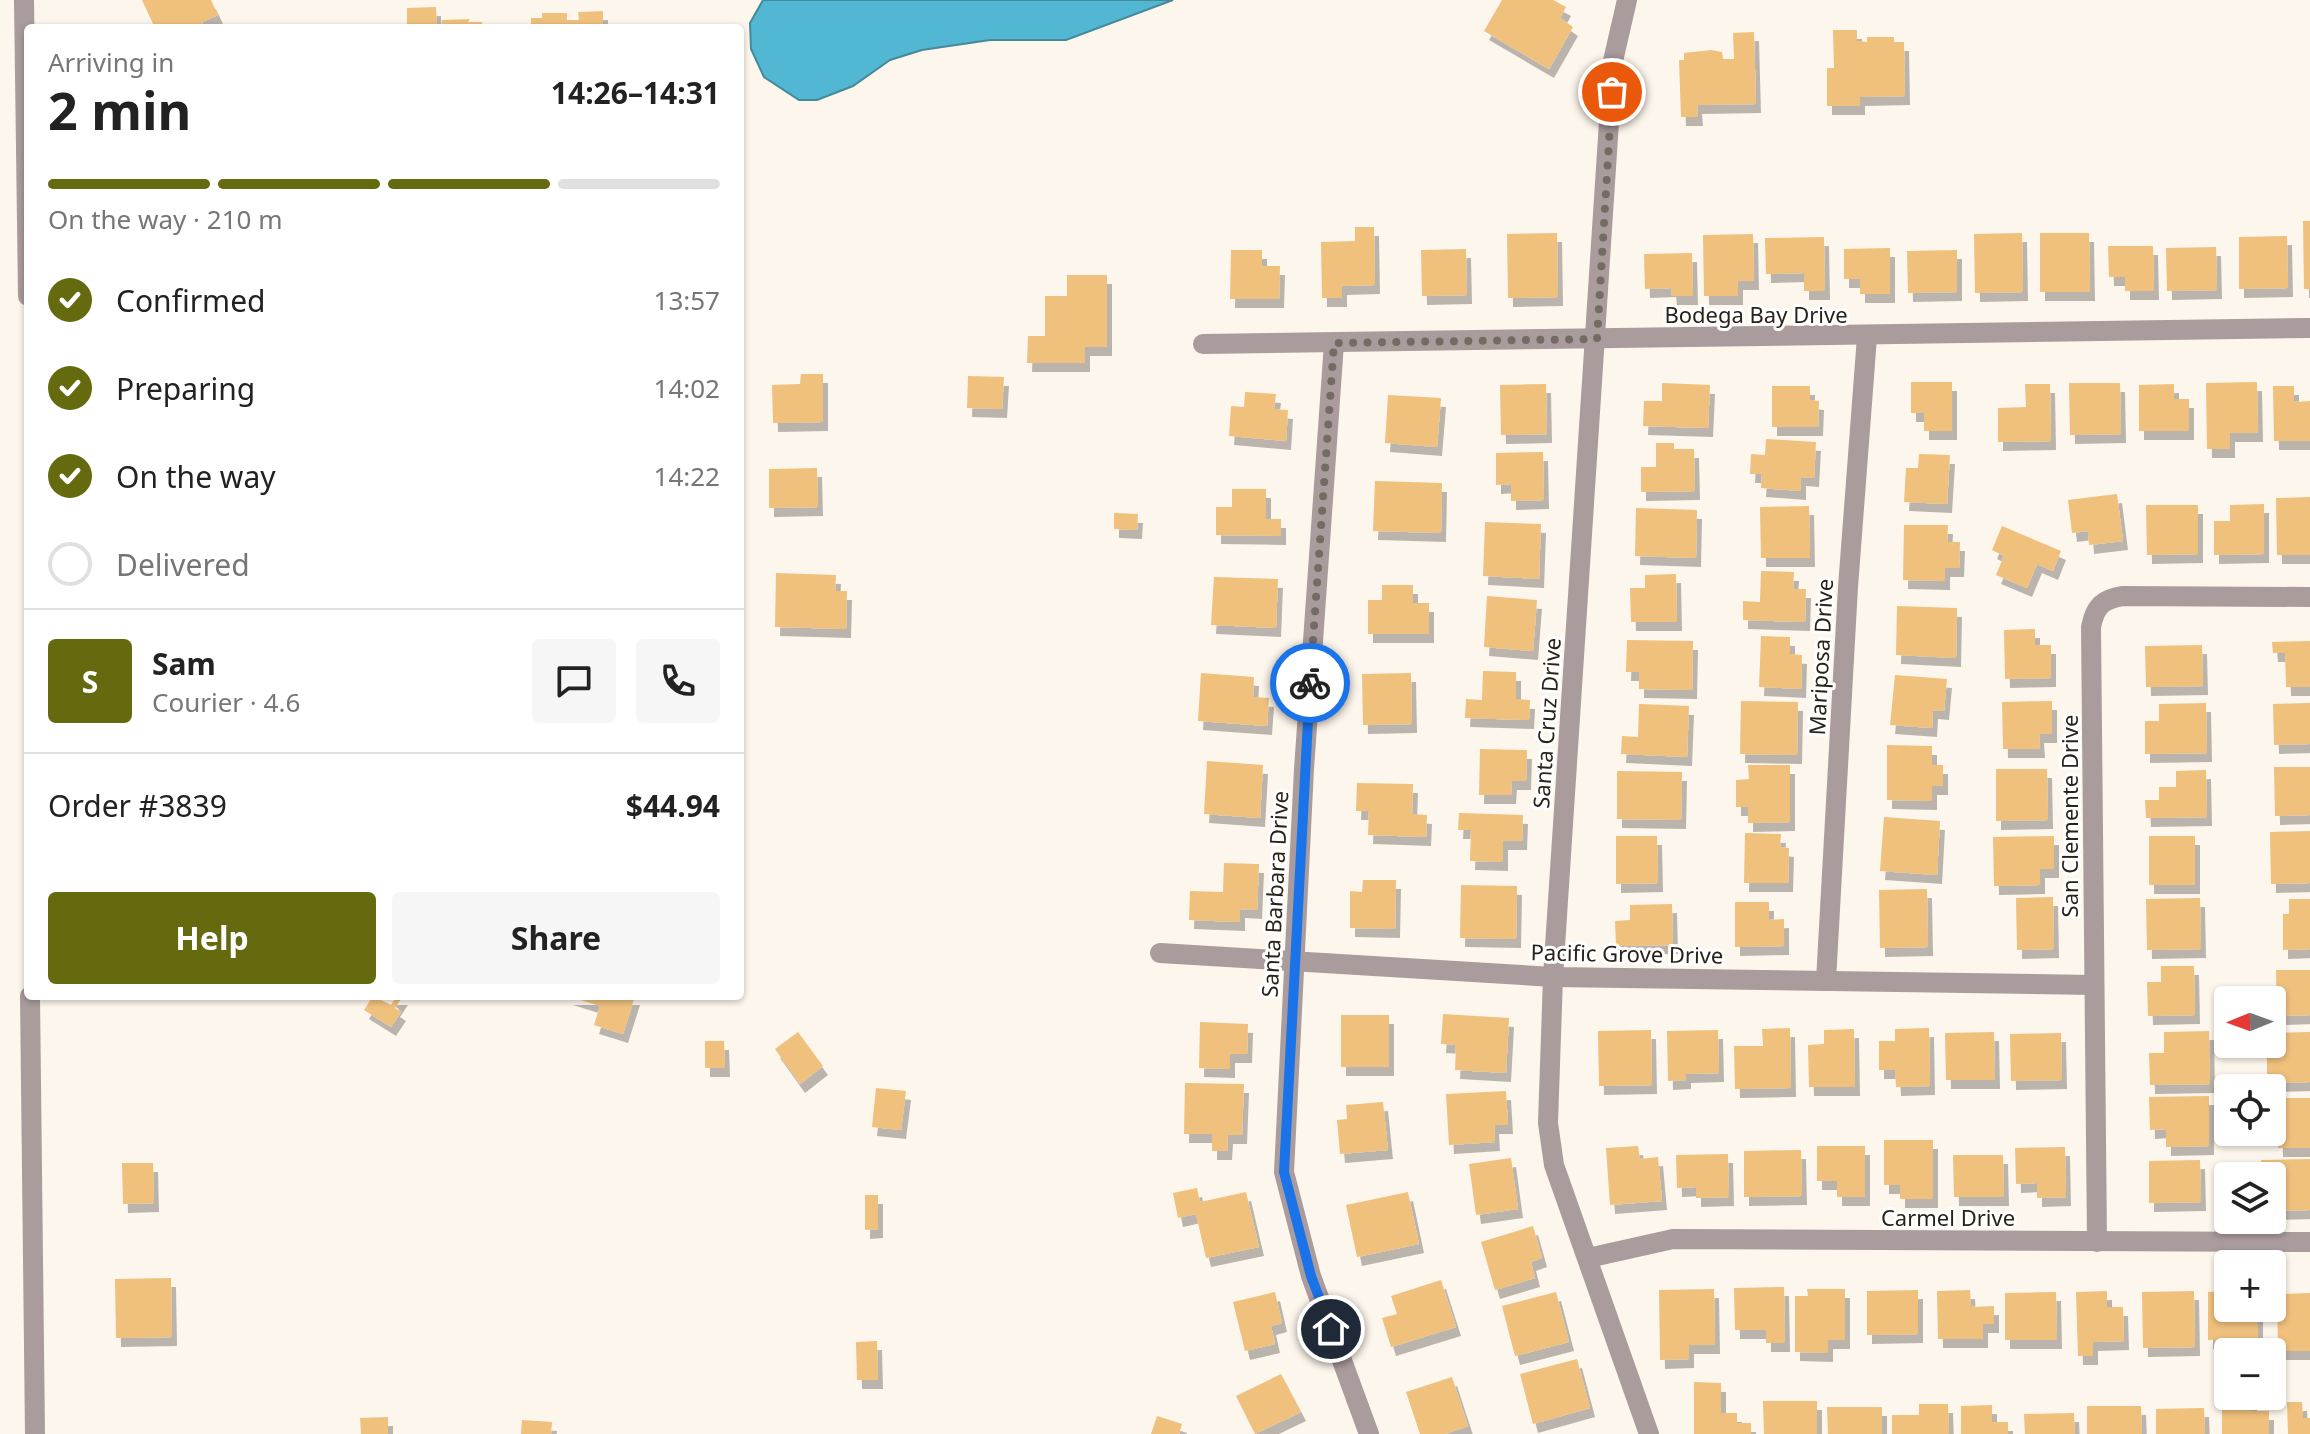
<!DOCTYPE html>
<meta charset="utf-8">
<style>
:root{--surface:#fff;--page:#f6f6f6;--text:#222;--muted:#767676;--line:#e0e0e0;--accent:#646a0d}
body{margin:0;font-family:"Noto Sans",sans-serif;background:var(--page);color:var(--text);height:100vh;display:flex;flex-direction:column;font-size:30px;white-space:nowrap}
*{box-sizing:border-box;margin:0}
p{font-size:26px;color:var(--muted)}
.icon{flex:none;width:44px;height:44px;fill:none;stroke:currentColor;stroke-width:2;stroke-linecap:round;stroke-linejoin:round}
.map{position:relative;flex:1;overflow:hidden}
.side{position:absolute;left:24px;top:24px;width:720px;height:976px;display:flex;flex-direction:column;background:var(--surface);border-radius:8px;box-shadow:0 2px 6px #0004}
.side>*{flex:none}
.needle{width:52px;rotate:269deg}
.buttons{position:absolute;left:2214px;top:986px;display:grid;gap:16px}
.buttons a{display:grid;place-items:center;width:72px;height:72px;border-radius:8px;background:var(--surface);box-shadow:0 2px 6px #0004;font-size:40px}
.pin{position:absolute;display:grid;place-items:center;width:68px;height:68px;color:#fff;margin:-34px;border:4px solid #fff;border-radius:50%;box-shadow:0 2px 8px #0007}
.courier{position:absolute;display:grid;place-items:center;width:80px;height:80px;margin:-40px;border:6px solid #1a73e8;border-radius:50%;background:#fff;color:#222;box-shadow:0 2px 10px #0007}
.headline em{font-style:normal;font-weight:700}
.headline div{display:flex;flex-direction:column-reverse}
.headline{display:flex;align-items:center;justify-content:space-between;height:136px;padding:0 24px}
h1{font-size:52px;font-weight:700;line-height:60px}
.bar{display:grid;grid-template-columns:repeat(4,1fr);gap:12px 8px;align-content:center;height:96px;padding:0 24px}
.bar i{height:10px;border-radius:6px;background:var(--line)}
.bar .active{background:var(--accent)}
.bar p{grid-column:span 4}
.line{display:flex;align-items:center;gap:20px;padding:0 24px;border-top:2px solid var(--line)}
.line div{flex:1}
.round{display:grid;place-items:center;flex:none;width:84px;height:84px;border-radius:8px;background:var(--page)}
ol{padding:0 24px;list-style:none}
li{display:flex;align-items:center;gap:24px;height:88px}
li p{margin-inline-start:auto}
li .icon{padding:8px;border-radius:50%;background:var(--accent);color:#fff;stroke-width:4}
li:last-child{color:var(--muted)}
li i{width:44px;height:44px;border:4px solid var(--line);border-radius:50%}
.button{display:flex;gap:16px;margin-top:auto;padding:16px 24px}
.button a{flex:1;height:92px;border-radius:8px;background:var(--accent);color:#fff;font-size:32px;font-weight:700;line-height:92px;text-align:center}
.button a+a{background:var(--page);color:var(--text)}
.map>svg:first-child{display:block}
.water{fill:#51b7d2;stroke:#458a9a;stroke-width:2}
.building{fill:#f0c07d;filter:url(#shadow)}
.lines{fill:none;stroke-linecap:round;stroke-linejoin:round}
.minor{stroke:#aa9b9c;stroke-width:20}
.done{stroke:#736c63;stroke-width:8;stroke-dasharray:0 14.4}
.route{stroke:#1a73e8;stroke-width:10}
.labels{text-anchor:middle;dominant-baseline:central;stroke-width:6;stroke-linejoin:round;paint-order:stroke}
.street-label{font-size:22px;fill:#292219;stroke:#fff}
</style>
<div class="map">
<svg width="2310" height="1434" viewBox="0 0 2310 1434">
<defs>
<filter id="shadow"><feDropShadow dx="5" dy="9" stdDeviation="0" flood-color="#0004"/></filter>
</defs>
<rect width="100%" height="100%" fill="#fdf6ec"/>
<polygon class="water" points="763,0 1173,0 1066,40 990,40 922,50 890,60 853,86 817,100 799,100 764,77 751,49 750,23"/>
<g class="building">
<polygon points="142,0 211,0 218,15 202,22 205,28 155,28"/>
<polygon points="1502,0 1553,0 1566,7 1560,18 1573,27 1549,69 1484,31"/>
<polygon points="436,7 437,28 407,28 407,8"/>
<polygon points="603,11 603,28 531,28 531,18 542,18 542,13 567,13 567,20 579,20 578,12"/>
<polygon points="470,19 468,22 482,22 482,28 442,28 442,20"/>
<polygon points="1833,30 1857,30 1857,41 1867,42 1867,37 1894,37 1894,42 1904,42 1905,96 1860,97 1860,106 1827,106 1827,68 1834,68"/>
<polygon points="1754,32 1756,104 1697,105 1698,117 1681,117 1679,60 1684,60 1684,53 1711,50 1722,52 1723,59 1734,59 1733,33"/>
<polygon points="2303,221 2310,221 2310,289 2304,289"/>
<polygon points="1355,227 1374,227 1375,285 1342,286 1342,298 1322,298 1321,242 1355,241"/>
<polygon points="1557,233 1558,297 1508,298 1507,234"/>
<polygon points="2022,233 2023,292 1975,293 1974,234"/>
<polygon points="2040,233 2089,233 2090,292 2040,292"/>
<polygon points="1753,234 1754,281 1738,281 1738,296 1704,296 1703,235"/>
<polygon points="2287,236 2288,288 2239,289 2239,237"/>
<polygon points="1824,237 1825,291 1804,291 1804,273 1766,274 1765,238"/>
<polygon points="2108,246 2153,246 2154,291 2125,291 2125,277 2109,277"/>
<polygon points="2216,247 2217,290 2167,291 2166,248"/>
<polygon points="1890,248 1890,294 1860,294 1860,279 1844,279 1844,249"/>
<polygon points="1466,249 1467,295 1422,296 1421,250"/>
<polygon points="1231,250 1262,250 1262,266 1280,266 1279,299 1230,299"/>
<polygon points="1957,250 1957,292 1908,293 1907,251"/>
<polygon points="1692,253 1693,296 1672,296 1671,288 1645,289 1644,254"/>
<polygon points="1067,275 1107,275 1107,347 1085,347 1085,363 1027,363 1028,336 1045,336 1045,296 1067,296"/>
<polygon points="801,374 823,374 823,422 773,423 772,385 800,384"/>
<polygon points="968,376 1004,377 1002,409 967,408"/>
<polygon points="1911,382 1952,382 1952,431 1924,431 1924,413 1911,413"/>
<polygon points="2257,382 2258,433 2230,433 2230,449 2207,449 2206,383"/>
<polygon points="1662,383 1710,385 1708,428 1643,426 1644,401 1662,401"/>
<polygon points="2069,383 2120,383 2121,434 2070,435"/>
<polygon points="1546,384 1547,434 1501,435 1500,385"/>
<polygon points="2025,384 2050,384 2051,441 1998,442 1998,408 2026,407"/>
<polygon points="2174,384 2174,399 2189,399 2189,431 2139,431 2139,385"/>
<polygon points="1772,386 1810,386 1810,400 1819,401 1818,427 1772,427"/>
<polygon points="2273,386 2294,386 2294,402 2310,401 2310,441 2274,441"/>
<polygon points="1245,392 1276,394 1274,409 1288,410 1286,441 1229,436 1231,406 1244,407"/>
<polygon points="1388,395 1441,398 1437,447 1385,443"/>
<polygon points="1766,439 1816,442 1814,478 1801,477 1801,491 1761,488 1762,474 1750,474 1751,454 1765,455"/>
<polygon points="1656,443 1674,443 1674,449 1694,449 1695,491 1641,492 1641,467 1656,467"/>
<polygon points="1543,452 1544,500 1511,501 1511,484 1496,485 1496,453"/>
<polygon points="1919,454 1950,455 1947,504 1904,502 1906,468 1918,468"/>
<polygon points="817,468 818,507 769,508 769,469"/>
<polygon points="1375,481 1442,483 1441,533 1373,531"/>
<polygon points="1232,489 1266,489 1266,519 1281,519 1281,536 1216,535 1216,507 1232,507"/>
<polygon points="2117,494 2123,541 2089,545 2088,531 2072,533 2068,500"/>
<polygon points="2310,497 2310,555 2277,555 2276,498"/>
<polygon points="2264,504 2264,554 2214,555 2214,521 2230,521 2230,505"/>
<polygon points="2146,505 2198,505 2198,554 2147,555"/>
<polygon points="1809,506 1810,558 1761,558 1760,507"/>
<polygon points="1636,508 1697,510 1696,558 1635,556"/>
<polygon points="1114,513 1138,514 1137,530 1114,529"/>
<polygon points="1485,522 1541,524 1539,579 1483,576"/>
<polygon points="1904,525 1948,525 1947,542 1960,542 1959,568 1945,568 1945,581 1903,580"/>
<polygon points="2002,526 2061,551 2053,571 2037,564 2027,588 1996,575 2004,556 1992,550"/>
<polygon points="1761,571 1794,572 1793,589 1806,589 1805,622 1743,620 1743,601 1760,602"/>
<polygon points="776,573 836,575 835,591 847,591 846,629 775,627"/>
<polygon points="1676,574 1677,622 1631,622 1630,588 1645,588 1645,575"/>
<polygon points="1214,577 1278,579 1276,628 1211,625"/>
<polygon points="1382,585 1413,585 1413,603 1429,603 1429,634 1368,634 1368,600 1382,600"/>
<polygon points="1487,596 1537,600 1533,651 1484,647"/>
<polygon points="1897,606 1957,608 1956,658 1896,655"/>
<polygon points="2035,629 2035,645 2051,645 2051,678 2005,679 2004,630"/>
<polygon points="1761,636 1790,637 1790,654 1802,655 1801,689 1759,687"/>
<polygon points="1627,640 1693,641 1692,690 1639,689 1639,672 1626,672"/>
<polygon points="2310,641 2310,687 2286,687 2285,653 2273,653 2272,642"/>
<polygon points="2202,645 2203,686 2146,687 2145,646"/>
<polygon points="1483,671 1516,672 1516,699 1530,700 1529,720 1465,718 1466,699 1482,700"/>
<polygon points="1201,673 1254,677 1253,697 1269,698 1267,726 1198,721"/>
<polygon points="1411,673 1412,724 1363,725 1362,674"/>
<polygon points="1895,675 1947,679 1944,711 1933,710 1932,728 1890,725"/>
<polygon points="1741,701 1798,702 1797,755 1740,754"/>
<polygon points="2052,701 2052,734 2039,734 2040,749 2003,749 2002,702"/>
<polygon points="2206,703 2207,753 2145,754 2145,721 2159,721 2159,704"/>
<polygon points="2310,703 2310,744 2274,745 2273,704"/>
<polygon points="1639,704 1689,706 1687,757 1621,754 1622,736 1638,737"/>
<polygon points="1887,745 1932,746 1932,765 1943,765 1943,786 1932,786 1932,801 1887,800"/>
<polygon points="1480,749 1527,750 1526,781 1512,781 1511,795 1479,795"/>
<polygon points="1207,761 1263,765 1260,818 1204,814"/>
<polygon points="1748,765 1790,765 1790,822 1748,823 1748,807 1736,807 1736,780 1749,779"/>
<polygon points="2274,767 2310,767 2310,815 2275,816"/>
<polygon points="1996,769 2047,769 2048,820 1996,821"/>
<polygon points="2206,770 2207,817 2146,818 2145,800 2159,800 2159,787 2176,787 2176,771"/>
<polygon points="1617,771 1682,772 1681,820 1617,819"/>
<polygon points="1357,783 1413,784 1412,814 1427,815 1426,837 1368,835 1369,811 1356,811"/>
<polygon points="1459,813 1523,815 1522,841 1503,841 1503,862 1470,861 1471,830 1458,830"/>
<polygon points="1884,817 1940,821 1937,875 1880,871"/>
<polygon points="2310,831 2310,883 2271,884 2270,832"/>
<polygon points="1745,833 1781,834 1780,847 1789,848 1788,883 1744,883"/>
<polygon points="1616,836 1657,836 1658,883 1616,884"/>
<polygon points="2054,836 2054,869 2040,869 2040,885 1994,886 1993,837"/>
<rect x="2149" y="836" width="46" height="49"/>
<polygon points="1224,863 1259,864 1257,910 1240,909 1240,922 1189,920 1190,891 1223,892"/>
<polygon points="1363,880 1396,880 1395,929 1350,928 1350,891 1362,892"/>
<polygon points="1461,885 1517,886 1516,939 1460,938"/>
<polygon points="1927,889 1928,947 1880,948 1879,890"/>
<polygon points="2053,897 2054,949 2017,950 2016,898"/>
<polygon points="2200,898 2201,949 2147,950 2146,899"/>
<polygon points="2289,899 2310,899 2310,949 2283,950 2283,914 2289,914"/>
<polygon points="1735,902 1769,902 1769,920 1784,919 1784,946 1735,947"/>
<polygon points="1672,904 1673,945 1616,946 1615,921 1630,920 1630,905"/>
<polygon points="2161,966 2194,966 2195,1015 2148,1016 2147,982 2161,982"/>
<polygon points="2276,970 2310,970 2310,1015 2277,1016"/>
<polygon points="373,996 391,1005 394,1000 387,996 403,996 395,1008 401,1012 391,1027 364,1010"/>
<polygon points="568,996 635,996 623,1034 594,1025 600,1006"/>
<polygon points="1443,1014 1509,1018 1506,1073 1455,1070 1456,1045 1441,1044"/>
<rect x="1341" y="1015" width="48" height="52"/>
<polygon points="1200,1022 1248,1024 1247,1054 1230,1054 1230,1069 1199,1068"/>
<polygon points="1790,1028 1791,1088 1735,1089 1734,1046 1763,1046 1762,1029"/>
<polygon points="1929,1028 1930,1086 1896,1087 1895,1070 1879,1070 1879,1041 1895,1041 1895,1029"/>
<polygon points="1854,1029 1855,1087 1809,1087 1808,1045 1824,1044 1824,1030"/>
<polygon points="1651,1030 1652,1085 1599,1086 1598,1031"/>
<polygon points="1718,1030 1719,1073 1686,1074 1686,1080 1668,1081 1667,1031"/>
<polygon points="2209,1031 2210,1084 2150,1085 2149,1053 2164,1053 2164,1032"/>
<polygon points="798,1032 823,1066 800,1084 775,1049"/>
<polygon points="1994,1032 1995,1080 1946,1080 1945,1033"/>
<polygon points="2310,1032 2310,1082 2267,1083 2267,1044 2272,1044 2272,1033"/>
<polygon points="2061,1033 2062,1080 2011,1081 2010,1034"/>
<polygon points="705,1041 724,1041 725,1068 705,1068"/>
<polygon points="1185,1083 1244,1084 1242,1135 1228,1135 1227,1151 1212,1151 1212,1134 1184,1134"/>
<polygon points="876,1088 906,1091 901,1130 872,1127"/>
<polygon points="1506,1091 1508,1125 1494,1125 1495,1142 1449,1145 1446,1094"/>
<polygon points="2209,1096 2209,1146 2166,1147 2166,1129 2150,1130 2149,1097"/>
<polygon points="2277,1098 2310,1098 2310,1148 2278,1148"/>
<polygon points="1383,1102 1388,1150 1340,1154 1337,1120 1347,1119 1346,1105"/>
<polygon points="1884,1140 1933,1140 1933,1199 1900,1199 1900,1185 1884,1185"/>
<polygon points="1638,1146 1640,1159 1658,1157 1662,1201 1610,1205 1606,1148"/>
<polygon points="1817,1146 1865,1146 1865,1197 1837,1197 1837,1181 1817,1181"/>
<polygon points="2065,1147 2066,1197 2037,1198 2037,1183 2016,1184 2015,1148"/>
<polygon points="1801,1150 1802,1196 1744,1197 1744,1151"/>
<polygon points="1728,1154 1729,1197 1696,1198 1696,1187 1677,1188 1676,1155"/>
<polygon points="1953,1155 2003,1155 2004,1197 1954,1197"/>
<polygon points="1511,1158 1518,1209 1476,1215 1469,1164"/>
<polygon points="2310,1159 2310,1210 2272,1211 2272,1176 2262,1176 2261,1160"/>
<polygon points="2200,1160 2201,1202 2149,1203 2149,1161"/>
<polygon points="122,1163 153,1163 154,1203 123,1204"/>
<polygon points="1197,1188 1200,1202 1246,1192 1259,1247 1206,1258 1196,1214 1178,1218 1173,1193"/>
<polygon points="1408,1192 1419,1244 1357,1257 1346,1205"/>
<polygon points="865,1195 878,1195 878,1229 865,1230"/>
<polygon points="1533,1226 1542,1258 1531,1262 1535,1278 1495,1290 1481,1242"/>
<polygon points="171,1278 172,1337 116,1338 115,1279"/>
<polygon points="1441,1280 1456,1327 1391,1347 1382,1318 1397,1314 1391,1296"/>
<polygon points="1784,1287 1785,1343 1766,1343 1766,1330 1735,1330 1734,1288"/>
<polygon points="1714,1289 1715,1345 1689,1345 1689,1359 1660,1360 1659,1290"/>
<polygon points="1807,1289 1845,1289 1845,1340 1828,1340 1828,1353 1795,1352 1795,1296 1808,1296"/>
<polygon points="1918,1290 1918,1334 1867,1335 1867,1291"/>
<polygon points="1970,1290 1971,1307 1994,1306 1994,1324 1983,1324 1983,1339 1938,1339 1937,1291"/>
<polygon points="2107,1291 2107,1307 2123,1307 2124,1341 2093,1342 2093,1356 2078,1356 2076,1292"/>
<polygon points="2194,1291 2195,1347 2143,1348 2142,1292"/>
<polygon points="2228,1291 2228,1308 2258,1308 2258,1339 2208,1340 2208,1292"/>
<polygon points="1275,1292 1282,1323 1271,1326 1275,1344 1245,1351 1233,1302"/>
<polygon points="1556,1292 1569,1342 1515,1356 1502,1306"/>
<polygon points="2056,1292 2057,1340 2005,1340 2005,1293"/>
<polygon points="2310,1293 2310,1351 2278,1351 2277,1294"/>
<polygon points="877,1341 878,1380 857,1380 856,1342"/>
<polygon points="1577,1359 1590,1408 1533,1424 1520,1374"/>
<polygon points="1281,1374 1301,1412 1255,1434 1236,1396"/>
<polygon points="1452,1377 1468,1426 1445,1434 1420,1434 1406,1392"/>
<polygon points="1694,1382 1721,1383 1721,1413 1737,1413 1737,1423 1751,1423 1751,1434 1694,1434"/>
<polygon points="2222,1398 2252,1398 2252,1411 2269,1411 2269,1434 2222,1434"/>
<polygon points="1763,1401 1817,1401 1817,1434 1764,1434"/>
<polygon points="2287,1402 2302,1402 2303,1418 2310,1418 2310,1434 2288,1434"/>
<polygon points="1919,1404 1948,1404 1949,1434 1892,1434 1892,1415 1919,1415"/>
<polygon points="1992,1405 1992,1422 2008,1422 2008,1434 1961,1434 1961,1406"/>
<polygon points="2087,1406 2141,1406 2142,1434 2087,1434"/>
<polygon points="1827,1407 1882,1407 1882,1434 1828,1434"/>
<polygon points="2204,1408 2205,1434 2156,1434 2156,1409"/>
<polygon points="2074,1413 2075,1434 2025,1434 2024,1414"/>
<polygon points="1157,1416 1182,1424 1179,1434 1151,1434"/>
<polygon points="388,1417 388,1434 361,1434 360,1418"/>
<polygon points="522,1420 552,1422 551,1434 521,1434"/>
</g>
<g class="lines">
<g class="minor">
<polyline points="24,0 28,296"/>
<polyline points="1627,0 1613,61 1553,977 1548,1123 1554,1165 1649,1434"/>
<polyline points="1334,343 1304,769 1284,1172 1311,1276 1369,1434"/>
<polyline points="1203,344 2310,328"/>
<polyline points="1160,953 1553,977 2094,985"/>
<polyline points="1826,981 1848,587 1867,337"/>
<polyline points="30,996 35,1434"/>
<path d="M2097,1242L2091,627C2095,606 2103,599 2123,596L2310,597"/>
<polyline points="1588,1258 1673,1239 2310,1242"/>
</g>
</g>
<g class="lines">
<polyline class="done" points="1310,683 1334,343 1597,339 1612,92"/>
<polyline class="route" points="1310,683 1284,1172 1311,1276 1331,1329"/>
</g>
<g class="labels">
<g class="street-label">
<text x="1756" y="314">Bodega Bay Drive</text>
<text transform="translate(1820 657) rotate(-87)">Mariposa Drive</text>
<text transform="translate(1546 723) rotate(-86)">Santa Cruz Drive</text>
<text transform="translate(2069 816) rotate(-90)">San Clemente Drive</text>
<text transform="translate(1274 894) rotate(-87)">Santa Barbara Drive</text>
<text transform="translate(1627 953) rotate(1)">Pacific Grove Drive</text>
<text x="1948" y="1217">Carmel Drive</text>
</g>
</g>
</svg>
<div class="buttons">
<a><svg class="needle" viewBox="-14 -14 28 28"><path d="M0-13l5 13h-10z" fill="#e53935"/><path d="M0 13l5-13h-10z" fill="#767676"/></svg></a>
<a><svg class="icon" aria-label="locate" viewBox="0 0 24 24"><circle cx="12" cy="12" r="6"/><path d="M12 2v4M12 18v4M2 12h4M18 12h4"/></svg></a>
<a><svg class="icon" aria-label="layers" viewBox="0 0 24 24"><path d="M12 4l9 5-9 5-9-5zM3 14l9 5 9-5"/></svg></a>
<a>+</a>
<a>−</a>
</div>
<div class="pin" style="left:1612px;top:92px;background:#ea580c"><svg class="icon" aria-label="bag" viewBox="0 0 24 24"><path d="M5 8h14l-1 12H6zM9 8a3 3 0 0 1 6 0"/></svg></div>
<div class="pin" style="left:1331px;top:1329px;background:#1f2937"><svg class="icon" aria-label="home" viewBox="0 0 24 24"><path d="M3 11l9-7 9 7M6 9v11h12V9"/></svg></div>
<div class="courier" style="left:1310px;top:683px"><svg class="icon" aria-label="bike" viewBox="0 0 24 24"><circle cx="6" cy="16" r="4"/><circle cx="18" cy="16" r="4"/><path d="M6 16l4-8h5l3 8M10 8l3 8H6M13 5h3"/></svg></div>
<section class="side">
<div class="headline"><div><h1>2 min</h1><p>Arriving in</p></div><em>14:26–14:31</em></div>
<div class="bar"><i class="active"></i><i class="active"></i><i class="active"></i><i></i><p>On the way · 210 m</p></div>
<ol>
<li><svg class="icon" aria-label="check" viewBox="0 0 24 24"><path d="M5 12l5 5 9-10"/></svg>Confirmed<p>13:57</p></li>
<li><svg class="icon" aria-label="check" viewBox="0 0 24 24"><path d="M5 12l5 5 9-10"/></svg>Preparing<p>14:02</p></li>
<li><svg class="icon" aria-label="check" viewBox="0 0 24 24"><path d="M5 12l5 5 9-10"/></svg>On the way<p>14:22</p></li>
<li><i></i>Delivered</li>
</ol>
<div class="line" style="height:144px"><b class="round" style="background:var(--accent);color:#fff">S</b><div><b>Sam</b><p>Courier · 4.6</p></div><a class="round"><svg class="icon" aria-label="chat" viewBox="0 0 24 24"><path d="M4 5h16v11H9l-5 4z"/></svg></a><a class="round"><svg class="icon" aria-label="phone" viewBox="0 0 24 24"><path d="M5 4h4l2 5-3 2q2 4 5 5l2-3 5 2v4C11 20 4 13 5 4z"/></svg></a></div>
<div class="line" style="height:104px"><div>Order #3839</div><b>$44.94</b></div>
<div class="button"><a>Help</a><a>Share</a></div>
</section>
</div>
